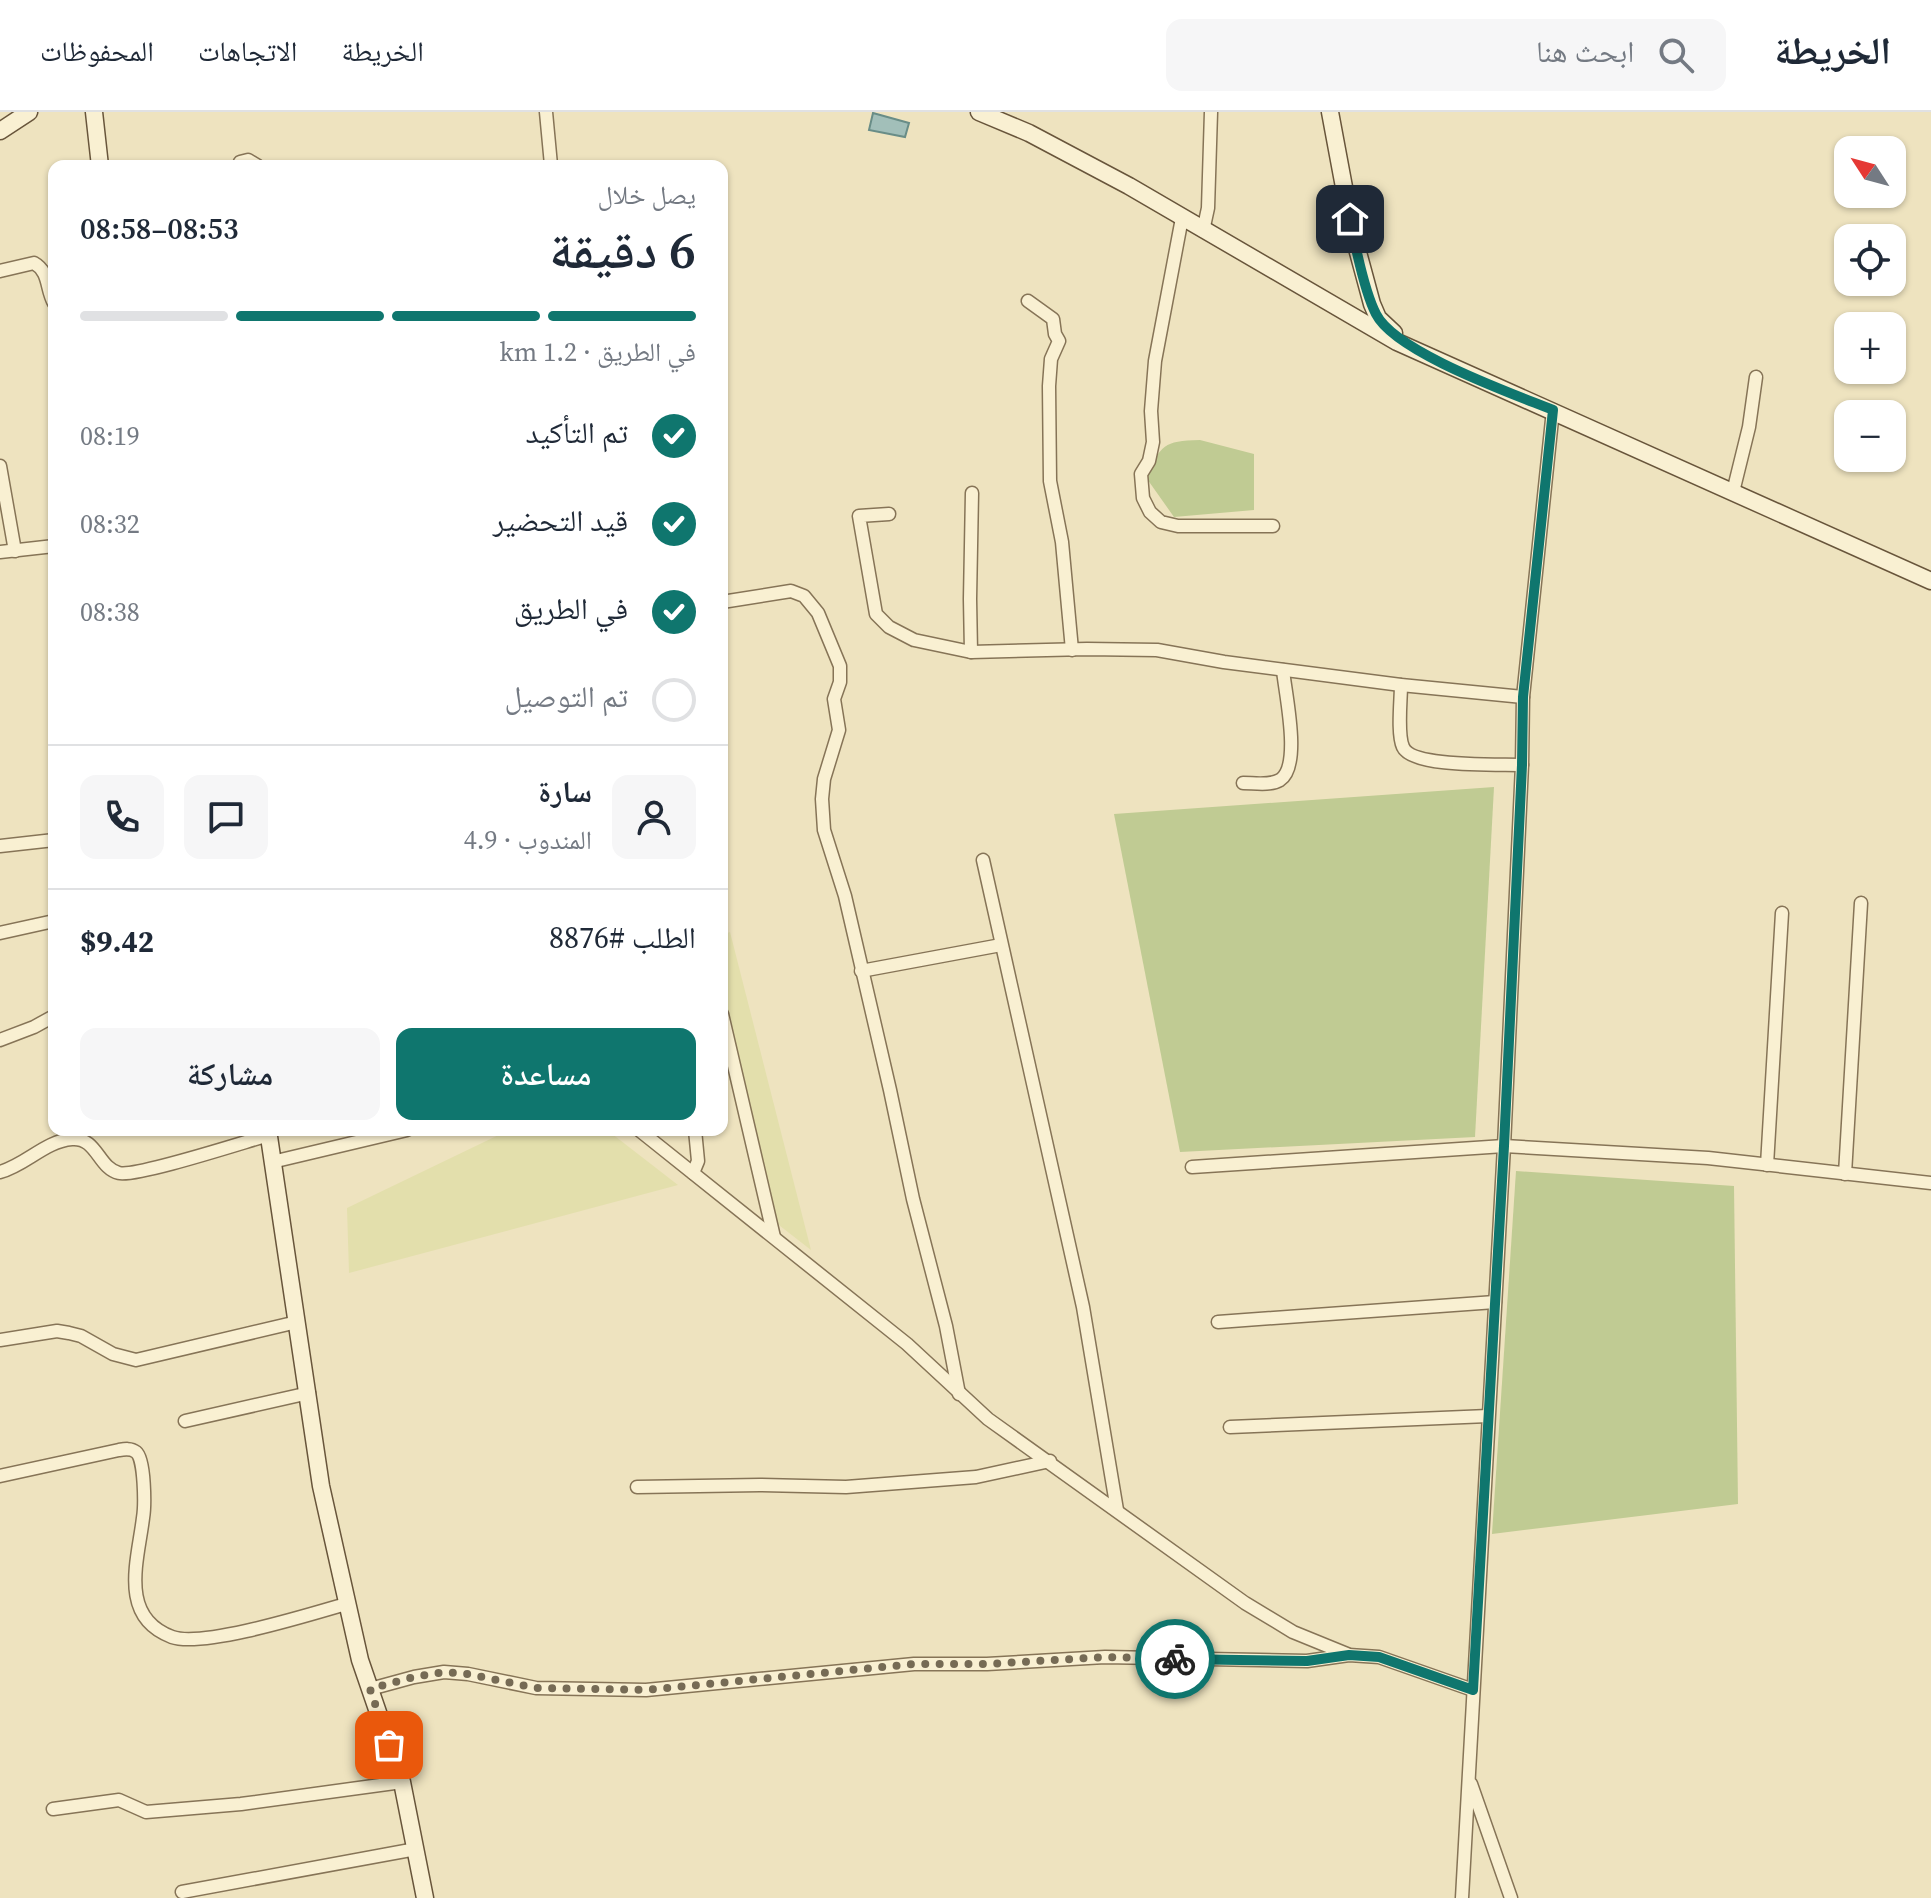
<!DOCTYPE html>
<html lang="ar">
<meta charset="utf-8">
<style>
:root{--surface:#fff;--page:#f6f6f7;--text:#1f2937;--muted:#747a83;--line:#e0e1e3;--accent:#0f766e}
body{margin:0;font-family:"Source Serif 4","Noto Naskh Arabic",serif;background:var(--page);color:var(--text);direction:rtl;height:100vh;display:flex;flex-direction:column;font-size:30px;white-space:nowrap}
*{box-sizing:border-box;margin:0}
p{font-size:26px;color:var(--muted)}
.icon{flex:none;width:44px;height:44px;fill:none;stroke:currentColor;stroke-width:2;stroke-linecap:round;stroke-linejoin:round}
.map{position:relative;flex:1;overflow:hidden;direction:ltr}
.sheet{position:absolute;left:48px;top:48px;width:680px;height:976px;display:flex;flex-direction:column;background:var(--surface);border-radius:16px;box-shadow:0 2px 6px #0004;direction:rtl}
.sheet>*{flex:none}
.needle{width:52px;rotate:306deg}
.controls{position:absolute;left:1834px;top:24px;display:grid;gap:16px}
.controls a{display:grid;place-items:center;width:72px;height:72px;border-radius:16px;background:var(--surface);box-shadow:0 2px 6px #0004;font-size:40px}
.pin{position:absolute;display:grid;place-items:center;width:68px;height:68px;color:#fff;margin:-34px;border-radius:16px;box-shadow:0 4px 12px #0006}
.courier{position:absolute;display:grid;place-items:center;width:80px;height:80px;margin:-40px;border:6px solid #0f766e;border-radius:50%;background:#fff;color:#222;box-shadow:0 2px 10px #0007}
.overview em{font-style:normal;font-weight:600}
.overview div{display:flex;flex-direction:column-reverse}
.overview{display:flex;align-items:center;justify-content:space-between;height:136px;padding:0 32px}
h1{font-size:52px;font-weight:600;line-height:60px}
.bar{display:grid;grid-template-columns:repeat(4,1fr);gap:12px 8px;align-content:center;height:96px;padding:0 32px}
.bar i{height:10px;border-radius:6px;background:var(--line)}
.bar .current{background:var(--accent)}
.bar p{grid-column:span 4}
.line{display:flex;align-items:center;gap:20px;padding:0 32px;border-top:2px solid var(--line)}
.line div{flex:1}
.round{display:grid;place-items:center;flex:none;width:84px;height:84px;border-radius:16px;background:var(--page)}
ol{padding:0 32px;list-style:none}
li{display:flex;align-items:center;gap:24px;height:88px}
li p{margin-inline-start:auto}
li .icon{padding:8px;border-radius:50%;background:var(--accent);color:#fff;stroke-width:4}
li:last-child{color:var(--muted)}
li i{width:44px;height:44px;border:4px solid var(--line);border-radius:50%}
.button{display:flex;gap:16px;margin-top:auto;padding:16px 32px}
.button a{flex:1;height:92px;border-radius:16px;background:var(--accent);color:#fff;font-size:32px;font-weight:600;line-height:92px;text-align:center}
.button a+a{background:var(--page);color:var(--text)}
header{display:flex;align-items:center;gap:48px;box-sizing:border-box;height:112px;padding:0 40px;background:var(--surface);border-bottom:2px solid var(--line)}
header strong{font-size:38px}
nav{display:flex;gap:44px;margin-inline-start:auto;font-size:28px}
.search{width:560px;height:72px;background:var(--page);display:flex;align-items:center;gap:20px;box-sizing:border-box;padding:0 28px;border-radius:16px;color:var(--muted);font-size:30px}
.map>svg:first-child{display:block}
.farmland{fill:#e3dfac}
.green{fill:#c0cb93}
.water{fill:#a2bfb9;stroke:#698d87;stroke-width:2}
.lines{fill:none;stroke-linecap:round;stroke-linejoin:round}
.street-casing{stroke:#867457;stroke-width:15}
.secondary-casing{stroke:#68553b;stroke-width:19}
.street{stroke:#f9f0d2;stroke-width:12}
.secondary{stroke:#f9f0d2;stroke-width:16}
.done{stroke:#766b55;stroke-width:8;stroke-dasharray:0 14.4}
.route{stroke:#0f766e;stroke-width:10}
</style>
<header>
<strong>الخريطة</strong>
<div class="search"><svg class="icon" aria-label="search" viewBox="0 0 24 24"><circle cx="10" cy="10" r="6"/><path d="M15 15l6 6"/></svg>ابحث هنا</div>
<nav><a>الخريطة</a><a>الاتجاهات</a><a>المحفوظات</a></nav>
</header>
<div class="map">
<svg width="1931" height="1786" viewBox="0 0 1931 1786">
<rect width="100%" height="100%" fill="#eee3bf"/>
<g class="farmland">
<polygon points="730,820 811,1138 775,1110 722,878 722,823"/>
<polygon points="509,1018 607,1018 678,1073 349,1161 347,1096"/>
</g>
<g class="green">
<path d="M1200,328L1254,342V398L1174,405L1145,364C1163,333 1162,329 1200,328Z"/>
<polygon points="1494,675 1475,1025 1180,1040 1114,702"/>
<polygon points="1516,1059 1734,1074 1738,1392 1492,1422"/>
</g>
<polygon class="water" points="873,1 909,11 905,25 869,18"/>
<g class="lines">
<g class="street-casing">
<g id="street">
<polyline points="546,0 551,53"/>
<polyline points="240,50 248,48 258,54"/>
<polyline points="1182,106 1155,249 1151,299 1153,330 1149,349 1141,362 1143,386 1150,400 1161,410 1178,414 1273,414"/>
<polyline points="1203,119 1208,96 1211,0"/>
<path d="M0,159L34,151C50,160 46,178 54,191"/>
<polyline points="1028,189 1053,207 1055,222 1059,229 1051,247 1049,274 1050,369 1062,430 1072,538"/>
<polyline points="0,354 15,439"/>
<polyline points="1733,380 1749,315 1756,265"/>
<polyline points="889,402 859,404 876,502 889,515 914,528 971,540 1087,537 1157,538 1224,550 1401,573 1523,585"/>
<polyline points="0,440 54,434"/>
<polyline points="722,490 791,479 804,484 818,501 840,554 840,570 834,587 839,618 824,667 822,687 824,718 845,784 890,978 913,1087 946,1214 959,1282"/>
<polyline points="971,540 970,487 972,381"/>
<path d="M1401,573C1401,588 1397,622 1403,635C1412,656 1500,652 1522,653"/>
<path d="M1243,671C1254,671 1270,674 1280,668C1302,654 1285,581 1283,558"/>
<polyline points="0,734 54,728"/>
<polyline points="983,748 1083,1195 1117,1398"/>
<polyline points="0,821 54,809"/>
<polyline points="861,859 1001,833"/>
<polyline points="722,902 774,1125"/>
<polyline points="0,928 34,915 54,904"/>
<polyline points="639,1018 907,1232 988,1307 1245,1491 1293,1520 1347,1542"/>
<polyline points="272,1050 407,1018"/>
<polyline points="1767,1053 1782,801"/>
<polyline points="1192,1055 1504,1034 1708,1046 1931,1071"/>
<path d="M0,1060C26,1053 45,1029 72,1027C97,1025 98,1056 119,1061C137,1065 244,1030 269,1023"/>
<polyline points="693,1061 698,1049 695,1018"/>
<polyline points="1845,1062 1861,791"/>
<polyline points="1218,1210 1495,1190"/>
<polyline points="0,1228 57,1219 69,1221 81,1224 113,1242 136,1248 297,1210"/>
<polyline points="185,1309 309,1281"/>
<polyline points="1230,1315 1488,1304"/>
<path d="M0,1364L119,1338C125,1337 131,1336 136,1340C145,1347 145,1394 143,1406C138,1448 118,1505 172,1525C203,1536 311,1502 346,1492"/>
<polyline points="637,1375 760,1373 846,1375 976,1365 1050,1349"/>
<polyline points="370,1577 414,1565 444,1560 468,1562 536,1576 646,1578 914,1552 987,1552 1105,1545 1307,1549 1349,1543 1379,1545 1473,1578"/>
<polyline points="1471,1672 1511,1786"/>
<polyline points="53,1697 119,1688 146,1700 241,1692 402,1670"/>
<polyline points="182,1780 416,1737"/>
<polyline points="1462,1786 1504,1034 1522,653 1523,585 1553,298"/>
</g>
</g>
<g class="secondary-casing">
<g id="secondary">
<polyline points="94,0 100,54"/>
<polyline points="979,0 1029,21 1129,74 1397,230 1931,469"/>
<polyline points="1330,0 1352,118 1372,192 1378,206 1394,221"/>
<polyline points="0,19 29,0"/>
<polyline points="268,1018 321,1374 360,1548 402,1670 425,1786"/>
</g>
</g>
<use href="#street" class="street"/>
<use href="#secondary" class="secondary"/>
</g>
<g class="lines">
<polyline class="done" points="389,1633 370,1577 414,1565 444,1560 468,1562 536,1576 646,1578 914,1552 987,1552 1105,1545 1175,1547"/>
<path class="route" d="M1175,1547L1307,1549L1349,1543L1379,1545L1473,1578L1504,1034L1522,653L1523,585L1553,298C1511,281 1395,240 1376,202C1364,179 1355,133 1350,107"/>
</g>
</svg>
<div class="controls">
<a><svg class="needle" viewBox="-14 -14 28 28"><path d="M0-13l5 13h-10z" fill="#e53935"/><path d="M0 13l5-13h-10z" fill="#747a83"/></svg></a>
<a><svg class="icon" aria-label="locate" viewBox="0 0 24 24"><circle cx="12" cy="12" r="6"/><path d="M12 2v4M12 18v4M2 12h4M18 12h4"/></svg></a>
<a>+</a>
<a>−</a>
</div>
<div class="pin" style="left:389px;top:1633px;background:#ea580c"><svg class="icon" aria-label="bag" viewBox="0 0 24 24"><path d="M5 8h14l-1 12H6zM9 8a3 3 0 0 1 6 0"/></svg></div>
<div class="pin" style="left:1350px;top:107px;background:#1f2937"><svg class="icon" aria-label="home" viewBox="0 0 24 24"><path d="M3 11l9-7 9 7M6 9v11h12V9"/></svg></div>
<div class="courier" style="left:1175px;top:1547px"><svg class="icon" aria-label="bike" viewBox="0 0 24 24"><circle cx="6" cy="16" r="4"/><circle cx="18" cy="16" r="4"/><path d="M6 16l4-8h5l3 8M10 8l3 8H6M13 5h3"/></svg></div>
<section class="sheet">
<div class="overview"><div><h1>6 دقيقة</h1><p>يصل خلال</p></div><em>08:53–08:58</em></div>
<div class="bar"><i class="current"></i><i class="current"></i><i class="current"></i><i></i><p>في الطريق · 1.2 km</p></div>
<ol>
<li><svg class="icon" aria-label="check" viewBox="0 0 24 24"><path d="M5 12l5 5 9-10"/></svg>تم التأكيد<p>08:19</p></li>
<li><svg class="icon" aria-label="check" viewBox="0 0 24 24"><path d="M5 12l5 5 9-10"/></svg>قيد التحضير<p>08:32</p></li>
<li><svg class="icon" aria-label="check" viewBox="0 0 24 24"><path d="M5 12l5 5 9-10"/></svg>في الطريق<p>08:38</p></li>
<li><i></i>تم التوصيل</li>
</ol>
<div class="line" style="height:144px"><a class="round"><svg class="icon" aria-label="person" viewBox="0 0 24 24"><circle cx="12" cy="8" r="4"/><path d="M4 21q1-7 8-7t8 7"/></svg></a><div><b>سارة</b><p>المندوب · 4.9</p></div><a class="round"><svg class="icon" aria-label="chat" viewBox="0 0 24 24"><path d="M4 5h16v11H9l-5 4z"/></svg></a><a class="round"><svg class="icon" aria-label="phone" viewBox="0 0 24 24"><path d="M5 4h4l2 5-3 2q2 4 5 5l2-3 5 2v4C11 20 4 13 5 4z"/></svg></a></div>
<div class="line" style="height:104px"><div>الطلب #8876</div><b>$9.42</b></div>
<div class="button"><a>مساعدة</a><a>مشاركة</a></div>
</section>
</div>
